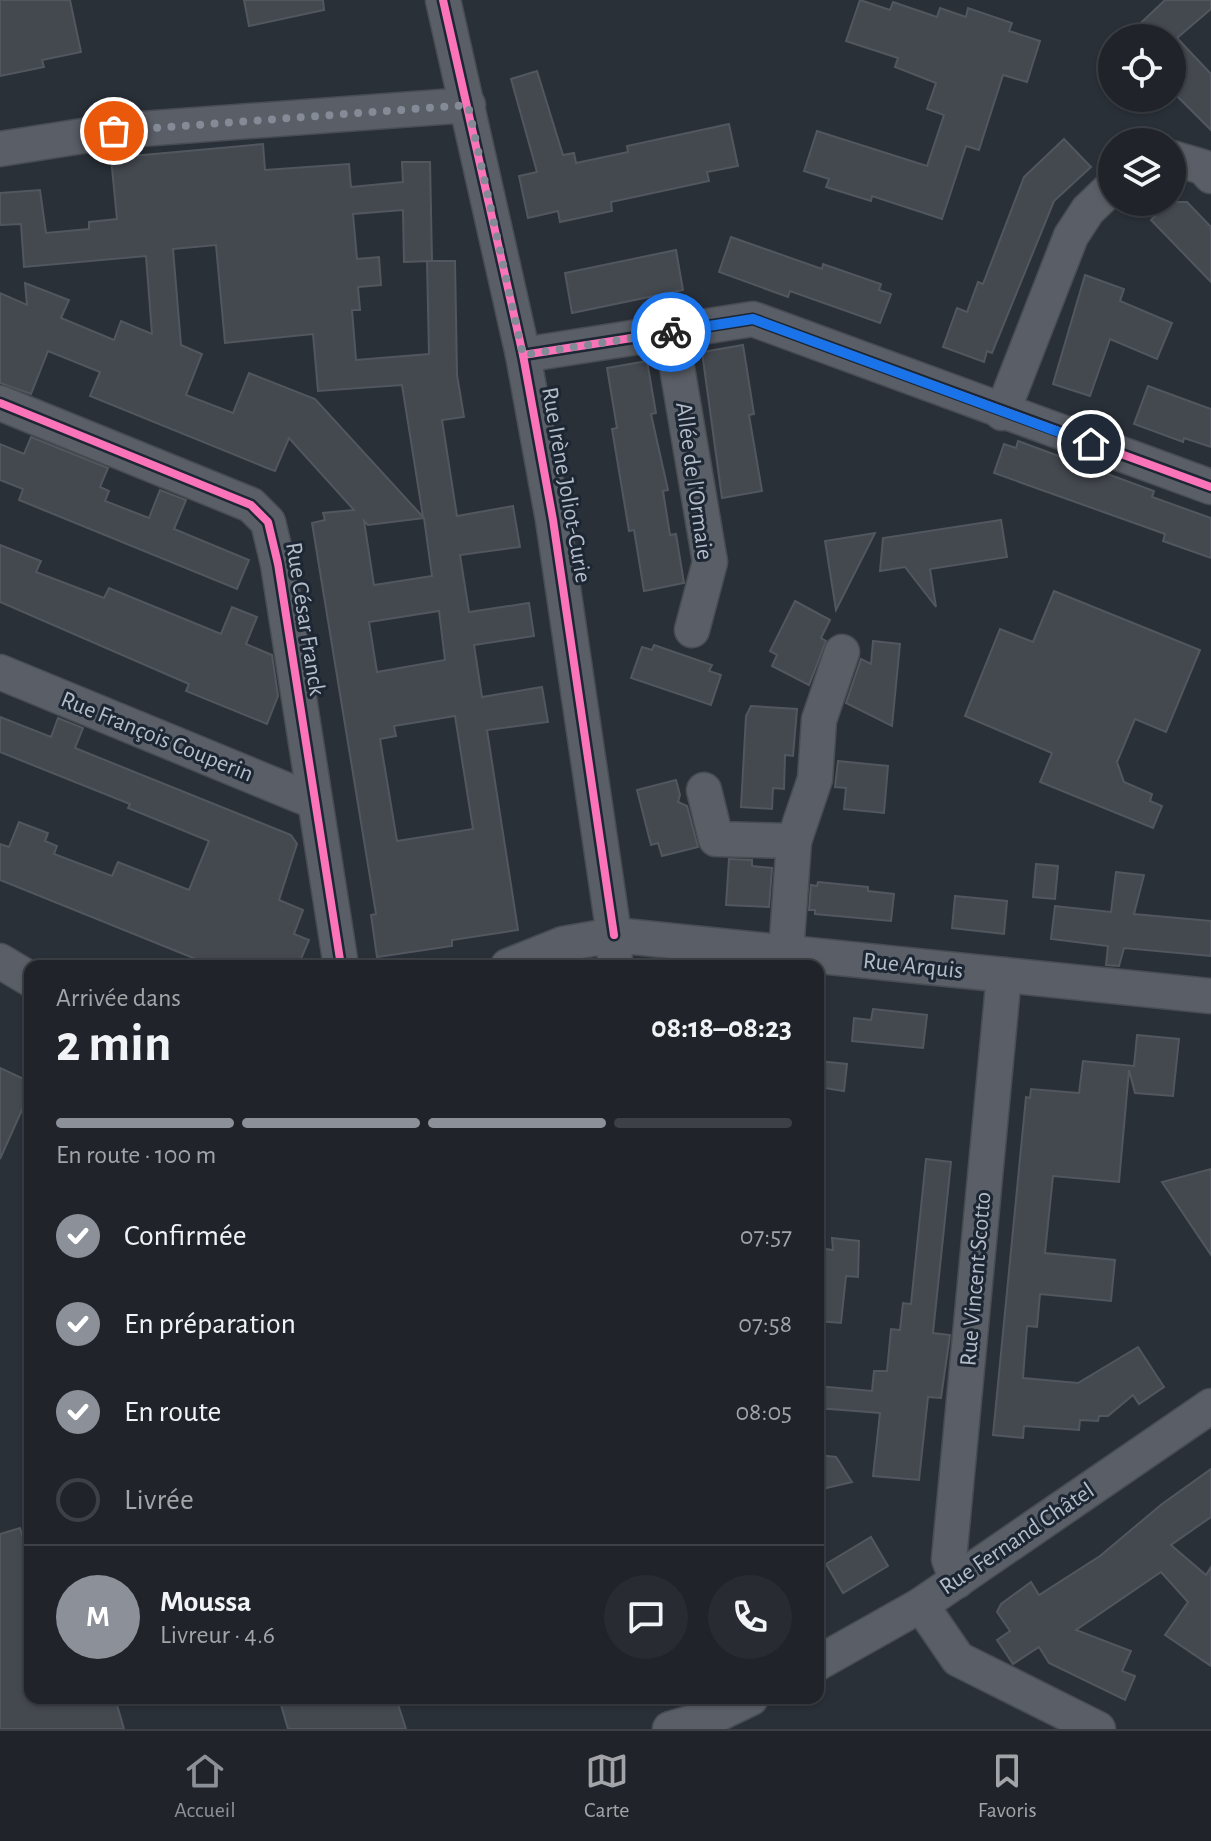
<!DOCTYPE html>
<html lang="fr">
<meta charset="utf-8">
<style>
:root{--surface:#20242a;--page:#282c32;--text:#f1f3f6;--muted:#a2a4a8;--line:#3d4147;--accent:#8c9099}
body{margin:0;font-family:"Alegreya Sans",sans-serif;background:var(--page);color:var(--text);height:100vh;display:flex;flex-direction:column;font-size:30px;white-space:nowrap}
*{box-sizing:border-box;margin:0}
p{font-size:26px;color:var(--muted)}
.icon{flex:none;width:44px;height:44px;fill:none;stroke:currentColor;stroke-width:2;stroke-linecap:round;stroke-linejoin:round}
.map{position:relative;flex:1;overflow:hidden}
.side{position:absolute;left:24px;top:960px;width:800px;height:744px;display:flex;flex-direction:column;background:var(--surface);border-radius:16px;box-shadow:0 2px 6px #0004,0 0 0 2px var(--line)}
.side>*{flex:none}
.controls{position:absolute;left:1098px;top:24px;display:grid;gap:16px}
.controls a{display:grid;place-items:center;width:88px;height:88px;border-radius:50%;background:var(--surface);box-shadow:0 2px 6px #0004,0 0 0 2px var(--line);font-size:40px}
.pin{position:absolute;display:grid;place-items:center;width:68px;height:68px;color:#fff;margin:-34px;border:4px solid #fff;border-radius:50%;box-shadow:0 2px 8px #0007}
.courier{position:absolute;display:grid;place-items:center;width:80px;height:80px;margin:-40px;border:6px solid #1a73e8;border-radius:50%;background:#fff;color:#222;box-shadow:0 2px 10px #0007}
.summary em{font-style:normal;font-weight:700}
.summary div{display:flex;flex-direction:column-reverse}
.summary{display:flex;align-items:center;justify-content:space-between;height:136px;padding:0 32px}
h1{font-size:52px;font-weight:700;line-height:60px}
.bar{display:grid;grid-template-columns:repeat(4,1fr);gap:12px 8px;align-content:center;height:96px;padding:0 32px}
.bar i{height:10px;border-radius:6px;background:var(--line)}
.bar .on{background:var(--accent)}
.bar p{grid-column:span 4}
.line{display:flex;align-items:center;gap:20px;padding:0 32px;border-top:2px solid var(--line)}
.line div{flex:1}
.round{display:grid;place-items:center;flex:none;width:84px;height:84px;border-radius:42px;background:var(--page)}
ol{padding:0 32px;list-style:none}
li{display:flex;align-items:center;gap:24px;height:88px}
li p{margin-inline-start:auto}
li .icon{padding:8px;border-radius:50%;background:var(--accent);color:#fff;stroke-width:4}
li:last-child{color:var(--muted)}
li i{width:44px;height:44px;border:4px solid var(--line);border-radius:50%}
.menu{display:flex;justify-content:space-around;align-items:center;height:112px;border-top:2px solid var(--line);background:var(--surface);font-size:22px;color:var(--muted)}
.menu a{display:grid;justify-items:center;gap:4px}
.menu .on{color:var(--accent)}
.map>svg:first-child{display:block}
.building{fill:#444950;stroke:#52575f;stroke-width:2;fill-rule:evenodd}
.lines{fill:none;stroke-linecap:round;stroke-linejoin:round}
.minor-casing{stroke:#484c53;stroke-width:37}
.minor{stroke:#5a5e66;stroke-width:34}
.cycleway-casing{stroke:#1d2633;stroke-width:13}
.cycleway{stroke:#fb73b8;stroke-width:8}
.done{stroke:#848b96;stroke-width:8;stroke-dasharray:0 14.4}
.route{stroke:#1a73e8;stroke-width:10}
.labels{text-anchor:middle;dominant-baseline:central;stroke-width:6;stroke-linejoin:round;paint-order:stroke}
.street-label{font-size:24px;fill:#b4bcc9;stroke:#1d2633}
</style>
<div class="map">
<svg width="1211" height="1729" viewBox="0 0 1211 1729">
<rect width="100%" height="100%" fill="#2a3038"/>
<g class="building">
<polygon points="0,0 70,0 81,52 42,60 44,67 0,76"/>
<polygon points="244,0 323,0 324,10 249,26"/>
<polygon points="860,0 890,10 893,2 937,17 940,8 966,17 968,8 1012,23 1009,31 1040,41 1027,82 1003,75 979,150 966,146 942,219 872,196 871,201 826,187 829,179 804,171 817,131 927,166 944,115 927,109 936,83 895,67 898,58 846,41"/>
<polygon points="1165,0 1211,0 1211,9 1177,38 1211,74 1211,130 1172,91 1172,38 1125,38"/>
<polygon points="537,71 563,155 574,153 576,163 628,152 627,146 729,124 738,166 707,172 709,181 611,202 612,211 560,222 558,211 528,218 519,176 537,172 511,79"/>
<polygon points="1064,139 1091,167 1054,201 992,353 987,351 984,362 943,347 957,308 967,312 978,282 983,284 1024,177"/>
<path d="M263,144L265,170L349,164L351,187L403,182L402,162H430L432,261L404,262L403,210L353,214L357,259L379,257L381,285L358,287L360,310H352L356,360L429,354L427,261H455L457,375L464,417L442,420L457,516L513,506L520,547L460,555L469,612L529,603L534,636L474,645L482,697L542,687L548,722L487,730L518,930L452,940V946L377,957L371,915L376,914L312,523L325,520L323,513L354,510L289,438L275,471L267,468L90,396L100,372L48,351L31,394L0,383V293L27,305L25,283L69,300L61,318L114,340L121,321L152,334L146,256L24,267L21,224L0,225V193L40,190L46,233L89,229V222L117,219L111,158ZM216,245L225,343L313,334L318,391L402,385L423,517L315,399L249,373L233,413L186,395L202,354L181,345L173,249ZM424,518L432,576L374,585L364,521L368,525ZM439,611L445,660L377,672L369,622ZM455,716L473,829L397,841L380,739L396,736L394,726Z"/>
<polygon points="1141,202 1187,202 1211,227 1211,282 1151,220 1155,216"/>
<polygon points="731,237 822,269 823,264 881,284 879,290 891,294 880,323 790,291 788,297 719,272"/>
<polygon points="676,250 683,290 572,313 565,273"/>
<polygon points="1085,275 1124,289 1120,301 1172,323 1157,359 1110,339 1090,396 1053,384"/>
<polygon points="743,345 754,414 749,415 762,491 722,498 702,352"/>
<polygon points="647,361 656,413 651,414 668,490 663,491 670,535 676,534 684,583 644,591 634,530 629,531 612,429 617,428 607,368"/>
<polygon points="1148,386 1211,409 1211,447 1184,438 1183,442 1134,424"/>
<polygon points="31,437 108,468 100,487 109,491 105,501 149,518 160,490 186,500 174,529 249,560 237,589 19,500 23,489 0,480 0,444 24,454"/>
<polygon points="1018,441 1154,491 1152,497 1211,518 1211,558 1163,541 1165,534 994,473 1004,444 1016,448"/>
<polygon points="1001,520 1007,557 930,569 936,607 905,567 880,571 883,538"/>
<polygon points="875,533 836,610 825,541"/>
<polygon points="0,545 41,561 36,572 104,598 109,588 221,634 232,607 257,617 246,644 272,655 278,696 267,724 186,691 189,684 0,602"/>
<polygon points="1054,591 1200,650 1166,732 1135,719 1117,762 1124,782 1152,794 1150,801 1162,806 1153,828 1040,782 1052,753 965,716 1000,629 1033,642"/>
<polygon points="795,601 830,620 821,638 826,641 809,685 772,666 777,655 770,651"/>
<polygon points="873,641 900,644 892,726 846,703 861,659 871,664"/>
<polygon points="654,645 712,665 709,671 721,675 711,705 631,678 642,647 652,650"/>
<polygon points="751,706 797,709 793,756 785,755 784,789 773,788 772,809 741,807 746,716"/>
<polygon points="0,717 51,737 58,718 83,728 75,748 291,835 297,844 279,900 303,910 294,934 309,940 298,966 213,966 0,880 0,844 9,847 19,822 48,833 45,841 57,846 54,854 112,876 118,862 189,890 209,841 128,808 130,804 0,752"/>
<polygon points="838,761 888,766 884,813 844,809 846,788 835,787"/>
<polygon points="676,780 680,795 678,802 687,806 698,847 662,856 658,843 651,845 637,790"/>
<polygon points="729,859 752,860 752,866 772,868 769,907 726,905"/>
<polygon points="1036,864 1058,866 1055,899 1033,897"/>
<polygon points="1116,872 1144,875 1134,914 1211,921 1211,956 1124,948 1119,966 1106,965 1108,946 1051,939 1055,906 1111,912"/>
<polygon points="818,882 868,887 868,891 894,894 891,921 815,914 815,910 809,910 811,885 817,886"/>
<polygon points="955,896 1007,901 1004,934 952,928"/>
<polygon points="873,1009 927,1015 923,1048 852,1041 854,1018 871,1020"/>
<polygon points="1137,1035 1179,1039 1173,1096 1135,1093 1129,1070 1119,1182 1053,1176 1045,1253 1115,1260 1111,1301 1040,1294 1037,1327 1027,1326 1023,1378 1078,1383 1138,1347 1164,1387 1139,1404 1133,1395 1108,1416 1099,1416 1098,1421 1080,1420 1079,1430 1024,1426 1023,1438 993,1435 1026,1097 1030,1098 1031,1089 1079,1093 1083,1061 1134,1066"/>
<polygon points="818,1061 847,1064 844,1091 818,1087"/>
<polygon points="0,1068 30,1082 30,1092 0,1159"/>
<polygon points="926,1159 951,1162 933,1333 950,1335 941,1398 928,1397 919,1480 873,1476 880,1413 818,1408 818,1386 872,1391 874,1371 887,1371 891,1329 900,1330 903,1303 911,1304"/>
<polygon points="1211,1169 1211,1255 1162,1182"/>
<polygon points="832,1238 859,1241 858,1277 846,1276 841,1323 818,1321 818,1248 833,1250"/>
<polygon points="818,1455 836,1457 852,1482 818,1490"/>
<polygon points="1211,1469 1211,1517 1171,1545 1206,1575 1211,1567 1211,1666 1165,1635 1188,1602 1161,1572 1076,1630 1131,1651 1122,1671 1135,1676 1125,1700 1049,1663 1039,1647 1013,1664 997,1640 1010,1631 997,1612 1001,1604 1031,1582 1039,1595 1100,1556 1162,1504"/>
<polygon points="20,1528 30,1562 30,1698 115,1698 124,1729 0,1729 0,1534"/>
<polygon points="871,1537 888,1566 843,1593 826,1564"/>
<polygon points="279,1698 396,1698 406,1729 288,1729"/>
</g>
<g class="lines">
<g class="minor-casing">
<g id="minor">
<polyline points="443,0 523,355 553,520 614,935 615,966"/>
<polyline points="0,149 114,131 468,105"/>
<polyline points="1172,158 1203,167 1211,176"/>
<polyline points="671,332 710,562 692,630"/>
<polyline points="523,355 753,319 1211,487"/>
<polyline points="0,403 251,505 268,522 278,564 341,966"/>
<polyline points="1002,413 1071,236 1088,210 1112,187"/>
<polyline points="0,672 313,801"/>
<polyline points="704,790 716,839 794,841"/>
<polyline points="786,953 794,841 815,779 819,720 842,652"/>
<polyline points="0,961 30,979"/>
<polyline points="508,966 563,944 614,935 1211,996"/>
<polyline points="957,1581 949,1559 1004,975"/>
<polyline points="921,1605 958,1659 1098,1729"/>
<polyline points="818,1663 921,1605 1211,1406"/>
<polyline points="670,1729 716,1715 751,1698"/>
</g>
</g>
<use href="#minor" class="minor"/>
<g class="cycleway-casing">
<g id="cycleway">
<polyline points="443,0 523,355 553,520 614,935"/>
<polyline points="523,355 753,319 1211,487"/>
<polyline points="0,403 251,505 268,522 278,564 341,966"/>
</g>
</g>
<use href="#cycleway" class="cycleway"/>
</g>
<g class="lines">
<polyline class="done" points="114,131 468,105 523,355 671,332"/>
<polyline class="route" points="671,332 753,319 1091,444"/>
</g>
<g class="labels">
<g class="street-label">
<text transform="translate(694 481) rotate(82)">Allée de l'Ormaie</text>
<text transform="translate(566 485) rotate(80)">Rue Irène Joliot-Curie</text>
<text transform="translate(305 619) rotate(81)">Rue César Franck</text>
<text transform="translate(157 737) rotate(22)">Rue François Couperin</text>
<text transform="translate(913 966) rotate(6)">Rue Arquis</text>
<text transform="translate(976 1279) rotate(-85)">Rue Vincent Scotto</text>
<text transform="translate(1017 1539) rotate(-34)">Rue Fernand Châtel</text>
</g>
</g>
</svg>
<div class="controls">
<a><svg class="icon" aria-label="locate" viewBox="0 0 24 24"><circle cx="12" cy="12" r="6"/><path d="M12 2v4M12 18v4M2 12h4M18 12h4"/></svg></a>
<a><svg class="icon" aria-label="layers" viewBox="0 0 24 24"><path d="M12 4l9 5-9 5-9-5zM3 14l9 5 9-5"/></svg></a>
</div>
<div class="pin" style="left:114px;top:131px;background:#ea580c"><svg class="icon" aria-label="bag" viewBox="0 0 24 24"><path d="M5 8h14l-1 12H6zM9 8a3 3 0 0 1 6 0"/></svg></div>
<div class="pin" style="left:1091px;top:444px;background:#1f2937"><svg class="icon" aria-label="home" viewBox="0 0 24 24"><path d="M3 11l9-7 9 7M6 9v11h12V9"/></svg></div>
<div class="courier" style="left:671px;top:332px"><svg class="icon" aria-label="bike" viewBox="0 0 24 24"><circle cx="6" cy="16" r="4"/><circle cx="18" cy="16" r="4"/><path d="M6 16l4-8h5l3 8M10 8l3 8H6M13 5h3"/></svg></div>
<section class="side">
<div class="summary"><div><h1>2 min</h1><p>Arrivée dans</p></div><em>08:18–08:23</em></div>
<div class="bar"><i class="on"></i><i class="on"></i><i class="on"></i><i></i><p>En route · 100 m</p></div>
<ol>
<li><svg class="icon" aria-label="check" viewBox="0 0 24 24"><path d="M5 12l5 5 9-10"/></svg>Confirmée<p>07:57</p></li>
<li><svg class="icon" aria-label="check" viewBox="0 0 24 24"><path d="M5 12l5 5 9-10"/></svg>En préparation<p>07:58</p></li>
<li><svg class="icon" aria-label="check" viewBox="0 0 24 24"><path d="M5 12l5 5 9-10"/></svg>En route<p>08:05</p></li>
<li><i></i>Livrée</li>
</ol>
<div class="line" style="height:144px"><b class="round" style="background:var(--accent);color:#fff">M</b><div><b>Moussa</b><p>Livreur · 4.6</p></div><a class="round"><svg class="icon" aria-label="chat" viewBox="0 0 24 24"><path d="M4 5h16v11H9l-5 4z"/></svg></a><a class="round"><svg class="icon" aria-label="phone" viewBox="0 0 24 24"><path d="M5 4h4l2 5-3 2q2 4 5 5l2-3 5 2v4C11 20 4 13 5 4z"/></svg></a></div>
</section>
</div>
<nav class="menu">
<a class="on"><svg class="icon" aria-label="home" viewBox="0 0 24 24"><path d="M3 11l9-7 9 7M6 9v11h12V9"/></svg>Accueil</a>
<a><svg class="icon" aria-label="map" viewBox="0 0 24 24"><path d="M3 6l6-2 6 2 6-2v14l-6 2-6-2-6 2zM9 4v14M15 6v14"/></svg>Carte</a>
<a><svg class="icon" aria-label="saved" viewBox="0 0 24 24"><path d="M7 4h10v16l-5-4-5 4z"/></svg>Favoris</a>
</nav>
